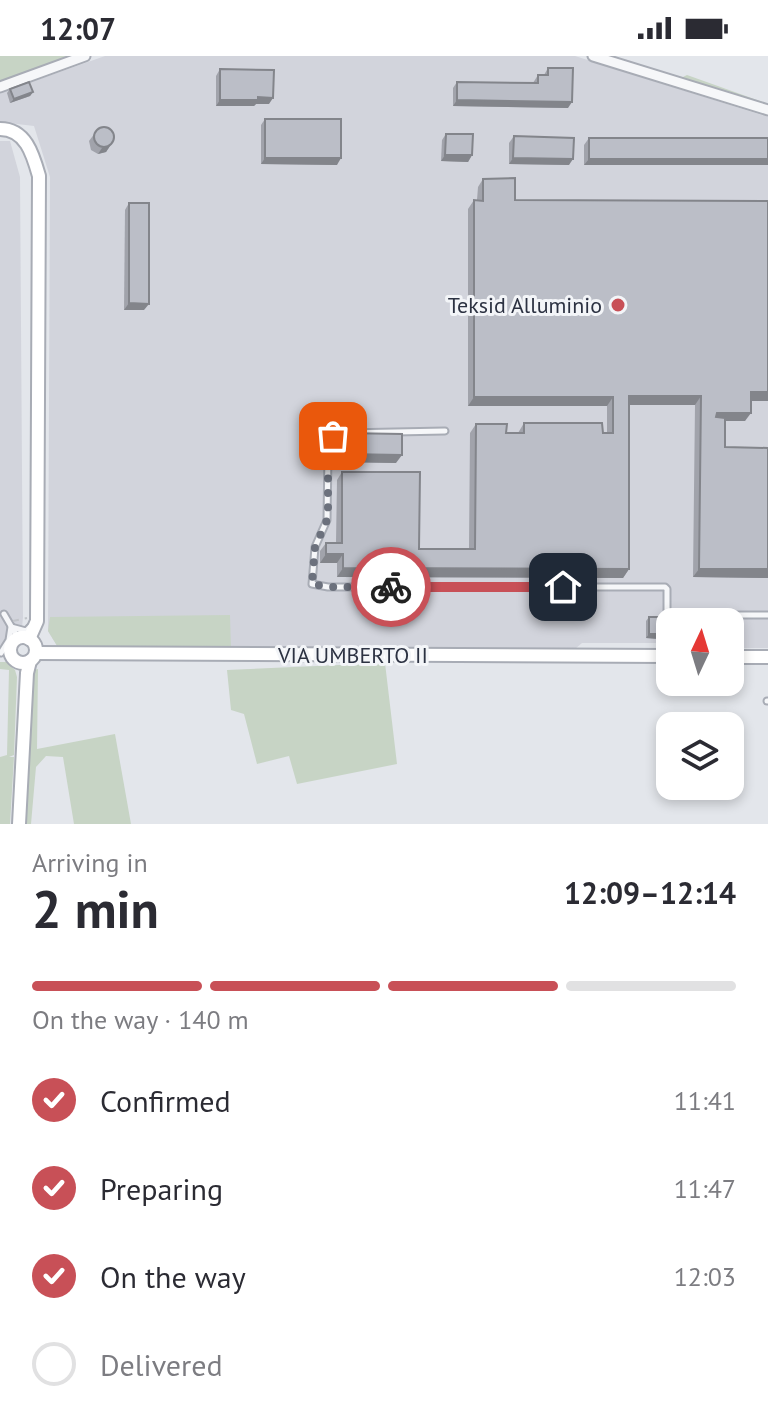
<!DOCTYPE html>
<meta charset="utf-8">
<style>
:root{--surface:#fff;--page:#f2f2f3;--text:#2b2b33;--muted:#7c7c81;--line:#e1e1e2;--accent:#c85057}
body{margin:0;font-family:"PT Sans",sans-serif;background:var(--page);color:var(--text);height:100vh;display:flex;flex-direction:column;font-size:30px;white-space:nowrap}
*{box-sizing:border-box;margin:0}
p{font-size:26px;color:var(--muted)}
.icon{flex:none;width:44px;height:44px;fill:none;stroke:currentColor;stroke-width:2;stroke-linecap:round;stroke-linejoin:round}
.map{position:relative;height:768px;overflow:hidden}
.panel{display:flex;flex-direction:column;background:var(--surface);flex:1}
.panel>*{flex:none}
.needle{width:52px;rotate:4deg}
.fabs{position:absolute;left:656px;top:552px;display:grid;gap:16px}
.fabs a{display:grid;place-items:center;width:88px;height:88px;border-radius:16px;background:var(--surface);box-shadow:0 4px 12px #0003;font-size:40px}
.pin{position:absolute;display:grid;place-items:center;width:68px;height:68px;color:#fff;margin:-34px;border-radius:16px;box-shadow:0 4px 12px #0006}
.courier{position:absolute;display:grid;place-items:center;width:80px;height:80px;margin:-40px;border:6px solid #c85057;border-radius:50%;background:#fff;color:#222;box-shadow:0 2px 10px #0007}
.overview em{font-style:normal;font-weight:600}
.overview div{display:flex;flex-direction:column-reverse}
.overview{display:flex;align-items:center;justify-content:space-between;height:136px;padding:0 32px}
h1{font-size:52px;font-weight:600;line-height:60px}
.bar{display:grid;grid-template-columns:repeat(4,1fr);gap:12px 8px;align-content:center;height:96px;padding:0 32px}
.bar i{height:10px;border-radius:6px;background:var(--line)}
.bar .current{background:var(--accent)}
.bar p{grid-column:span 4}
ol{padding:0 32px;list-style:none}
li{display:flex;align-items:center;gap:24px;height:88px}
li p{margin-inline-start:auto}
li .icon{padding:8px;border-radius:50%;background:var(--accent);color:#fff;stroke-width:4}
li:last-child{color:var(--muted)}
li i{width:44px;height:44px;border:4px solid var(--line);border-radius:50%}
.status{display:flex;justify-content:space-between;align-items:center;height:56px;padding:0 40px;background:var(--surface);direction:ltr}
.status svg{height:22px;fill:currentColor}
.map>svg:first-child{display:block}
.built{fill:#d2d4dc}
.green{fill:#c7d4c5}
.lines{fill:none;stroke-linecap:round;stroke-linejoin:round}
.lane-casing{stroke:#a8acb5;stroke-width:9}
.street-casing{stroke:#a8acb5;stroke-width:13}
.secondary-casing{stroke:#a8acb5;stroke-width:16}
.path{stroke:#c1c4c9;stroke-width:2;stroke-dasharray:6 6;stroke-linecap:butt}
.lane{stroke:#f6f7f9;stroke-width:5}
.street{stroke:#f6f7f9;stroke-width:9}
.secondary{stroke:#fff;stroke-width:12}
.wall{fill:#a1a3ab}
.shaded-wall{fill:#83858b}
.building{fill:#bbbec7;stroke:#83858b;stroke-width:2}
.done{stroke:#6c717d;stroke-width:8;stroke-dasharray:0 14.4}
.route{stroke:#c85057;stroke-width:10}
.poi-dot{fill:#c85057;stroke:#f3f5f8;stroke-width:3}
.labels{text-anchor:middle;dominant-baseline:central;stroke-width:6;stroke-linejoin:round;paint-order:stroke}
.poi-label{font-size:22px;fill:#2c3242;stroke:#f3f5f8;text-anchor:end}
.street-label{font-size:22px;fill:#2c3242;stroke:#f3f5f8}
</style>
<div class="status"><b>12:07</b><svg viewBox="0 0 49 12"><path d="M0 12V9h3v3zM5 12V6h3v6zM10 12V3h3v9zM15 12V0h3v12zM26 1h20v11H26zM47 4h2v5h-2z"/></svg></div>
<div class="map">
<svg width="768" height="768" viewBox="0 0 768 768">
<rect width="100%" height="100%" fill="#e3e6eb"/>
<g class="built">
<polygon points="105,0 575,0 768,61 768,592 730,592 730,566 670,566 670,587 582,587 575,593 59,593 48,575 50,121 34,70 0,66 0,37"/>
<polygon points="0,85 10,85 20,121 23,561 22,572 8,578 4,591 0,591"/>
</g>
<g class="green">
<polygon points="0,0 72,0 0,25"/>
<polygon points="687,19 768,48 768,49 681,22"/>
<polygon points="230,559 231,593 59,593 48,575 50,561"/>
<polygon points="0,606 6,606 15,614 17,621 14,699 9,701 14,701 10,768 0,768 0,701 7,699 9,614 0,613"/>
<polygon points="385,607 397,708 297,728 289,700 257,708 244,658 231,654 227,614"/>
<polygon points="38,613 37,693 115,678 131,768 74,768 63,701 46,700 36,711 31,768 22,768 33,614"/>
</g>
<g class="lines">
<g class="lane-casing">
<g id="lane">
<polyline points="445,375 345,377 333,380 328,399 327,464 315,491 312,528 328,531 665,531 667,533 667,599"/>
<polyline points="4,558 18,582"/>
<polyline points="686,566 690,559 768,559"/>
<polyline points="1,597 9,584 11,571 26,575 30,571"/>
<polyline points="767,645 768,645"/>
</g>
</g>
<g class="street-casing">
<g id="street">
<polyline points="593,0 768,54"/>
<polyline points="0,31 85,0"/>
</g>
</g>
<g class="secondary-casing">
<g id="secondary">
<path d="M0,73C26,73 33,99 39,120L37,565L29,583"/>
<circle cx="23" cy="594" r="13"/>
<polyline points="36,597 670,600"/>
<polyline points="730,601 768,601"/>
<polyline points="19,768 27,617 30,605"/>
</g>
</g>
<polyline class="path" points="13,565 27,562"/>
<use href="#lane" class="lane"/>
<use href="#street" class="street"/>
<use href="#secondary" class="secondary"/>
</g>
<g class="wall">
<polygon points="548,12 568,52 453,50 453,32 457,26 533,27 538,19 544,19"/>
<polygon points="220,13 269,48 256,48 254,50 216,50 216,20"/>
<polygon points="10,33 33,36 30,40 10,47 7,37"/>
<polygon points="265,63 337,109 261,108 261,69"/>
<polygon points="98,73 114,84 106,96 98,98 91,94 89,85"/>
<polygon points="446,78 472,99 468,106 441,105 442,84"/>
<polygon points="514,80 569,109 509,108 509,87"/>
<polygon points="589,82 768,82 768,109 584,109 584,89"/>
<polygon points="483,123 515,144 768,345 751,345 745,365 725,365 725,391 768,392 768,522 693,521 695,349 629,349 629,513 623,522 337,521 337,507 320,507 320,495 326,487 336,487 337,424 342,416 419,493 469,493 470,377 476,368 506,377 518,377 524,367 607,377 607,350 468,350 468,153 474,144 477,144 478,131"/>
<polygon points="129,147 144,254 124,254 125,154"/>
<polygon points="343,377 396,407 337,406 337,385"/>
<polygon points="649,561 662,578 659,583 646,582 646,565"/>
</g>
<g class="shaded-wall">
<polygon points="33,36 30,40 10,47 14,43"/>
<polygon points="258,41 273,42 269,48 256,48 254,50 216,50 220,44"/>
<polygon points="457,44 572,46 568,52 453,50"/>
<polygon points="110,90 106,96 98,98 102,92"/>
<polygon points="445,99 472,99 468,106 441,105"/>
<polygon points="265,102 341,102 337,109 261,108"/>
<polygon points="513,102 573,103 569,109 509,108"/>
<polygon points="589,103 768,103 768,109 584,109"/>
<polygon points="129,247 149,248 144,254 124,254"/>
<polygon points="751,336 768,336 768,345 745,345"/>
<polygon points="629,340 701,340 695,349 623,349"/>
<polygon points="474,341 613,341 607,350 468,350"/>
<polygon points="717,357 751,357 745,365 711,365"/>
<polygon points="343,398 402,399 396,407 337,406"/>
<polygon points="326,498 343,498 337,507 320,507"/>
<polygon points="343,512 629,513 623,522 337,521"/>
<polygon points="699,513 768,513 768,522 693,521"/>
<polygon points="649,578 662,578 659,583 646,582"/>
</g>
<g class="building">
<polygon points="548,12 573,12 572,46 457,44 457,26 538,27 538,19 548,19"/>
<polygon points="220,13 274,14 273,42 258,41 258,44 220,44"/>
<polygon points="29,26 33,36 14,43 10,33"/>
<rect x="265" y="63" width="76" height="39"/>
<circle cx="104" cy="81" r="10"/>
<polygon points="446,78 473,78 472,99 445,99"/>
<polygon points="514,80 574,82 573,103 513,102"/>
<rect x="589" y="82" width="179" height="21"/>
<polygon points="515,122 515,144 768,145 768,336 751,336 751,357 717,357 716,361 725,362 725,391 768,392 768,513 699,513 701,340 629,340 629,513 343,512 343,498 326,498 326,487 342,487 342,416 420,416 419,493 475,493 476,368 507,368 506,377 524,377 524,367 602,367 603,377 613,377 613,341 474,341 474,144 483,145 483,123"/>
<polygon points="129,147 149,147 149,248 129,247"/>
<polygon points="343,377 402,378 402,399 343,398"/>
<rect x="649" y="561" width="13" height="17"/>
</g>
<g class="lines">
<polyline class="done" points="333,380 328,399 328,453 327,464 315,491 312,528 328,531 391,531"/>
<polyline class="route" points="391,531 563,531"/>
</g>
<circle class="poi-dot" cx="618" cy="249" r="8"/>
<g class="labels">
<g class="poi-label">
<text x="602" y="249">Teksid Alluminio</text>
</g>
<g class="street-label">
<text x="353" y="599">VIA UMBERTO II</text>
</g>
</g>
</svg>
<div class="fabs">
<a><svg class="needle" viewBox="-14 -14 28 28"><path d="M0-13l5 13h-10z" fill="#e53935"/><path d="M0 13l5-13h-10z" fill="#7c7c81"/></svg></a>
<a><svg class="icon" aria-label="layers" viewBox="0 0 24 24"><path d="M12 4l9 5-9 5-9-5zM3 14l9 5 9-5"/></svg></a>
</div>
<div class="pin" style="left:333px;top:380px;background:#ea580c"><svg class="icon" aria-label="bag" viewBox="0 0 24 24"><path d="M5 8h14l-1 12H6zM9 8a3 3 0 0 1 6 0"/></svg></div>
<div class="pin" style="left:563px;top:531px;background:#1f2937"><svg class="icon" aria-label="home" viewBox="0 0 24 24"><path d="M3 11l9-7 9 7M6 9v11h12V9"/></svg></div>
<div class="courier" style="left:391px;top:531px"><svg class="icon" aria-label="bike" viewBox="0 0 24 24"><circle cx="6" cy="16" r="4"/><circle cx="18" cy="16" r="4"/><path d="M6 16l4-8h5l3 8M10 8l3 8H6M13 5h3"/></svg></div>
</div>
<section class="panel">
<div class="overview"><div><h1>2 min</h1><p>Arriving in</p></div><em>12:09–12:14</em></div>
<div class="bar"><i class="current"></i><i class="current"></i><i class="current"></i><i></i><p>On the way · 140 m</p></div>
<ol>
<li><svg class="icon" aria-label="check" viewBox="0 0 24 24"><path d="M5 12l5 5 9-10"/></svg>Confirmed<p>11:41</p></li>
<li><svg class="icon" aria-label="check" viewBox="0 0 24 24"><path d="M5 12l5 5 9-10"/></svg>Preparing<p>11:47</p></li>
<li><svg class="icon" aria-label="check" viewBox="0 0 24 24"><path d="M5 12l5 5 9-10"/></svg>On the way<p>12:03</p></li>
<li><i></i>Delivered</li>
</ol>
</section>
